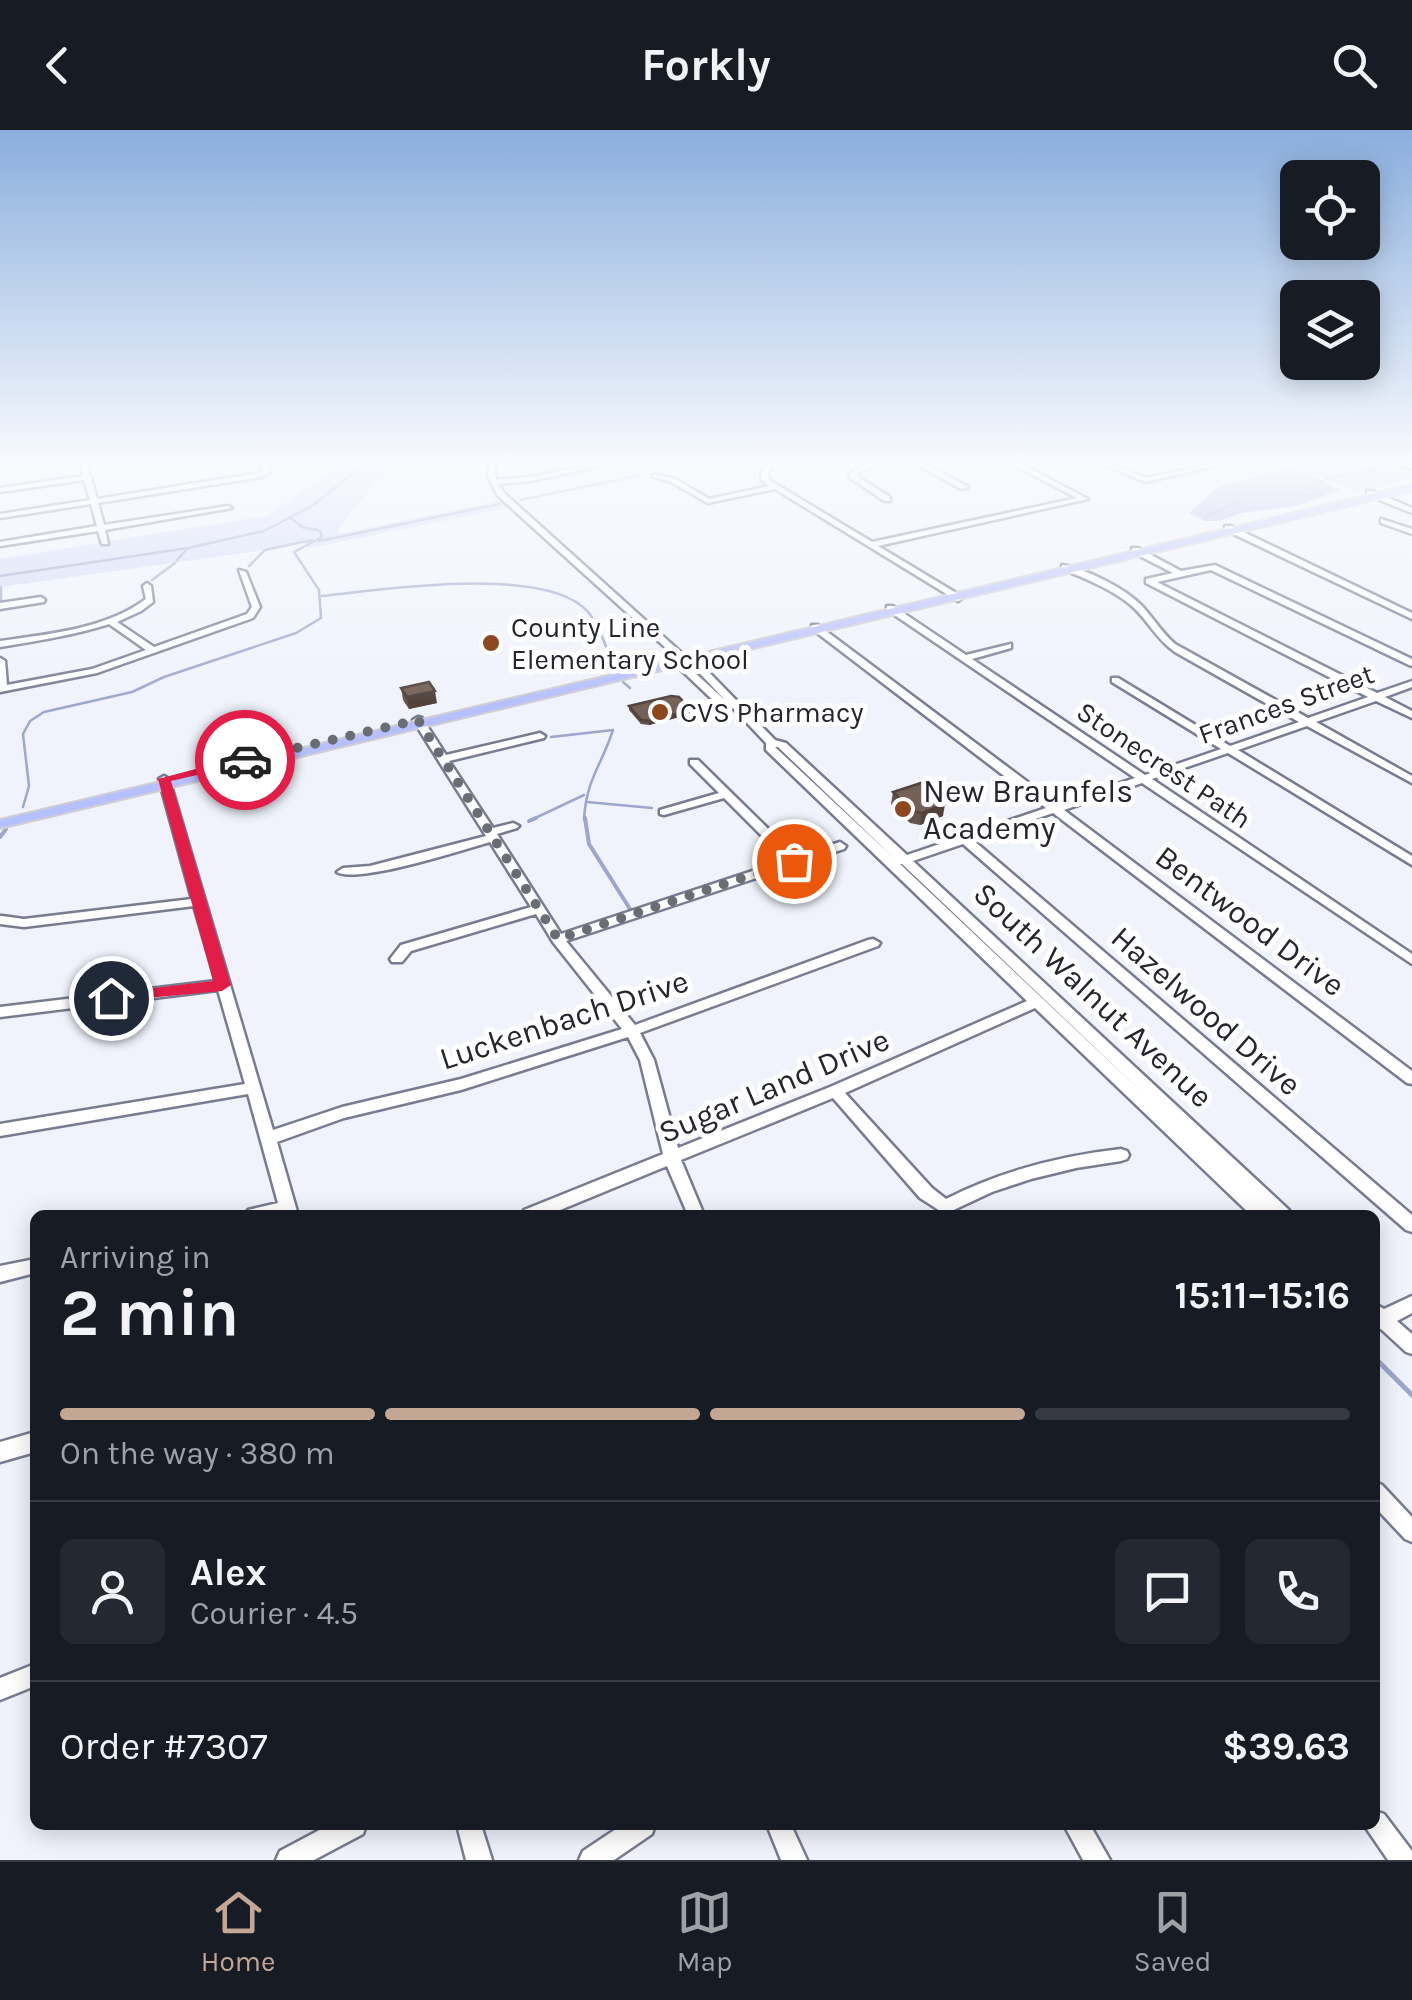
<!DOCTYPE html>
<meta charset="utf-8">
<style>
:root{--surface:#171b24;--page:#242831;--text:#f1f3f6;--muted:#9ea1a6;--line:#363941;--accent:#c4a695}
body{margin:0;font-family:Karla,sans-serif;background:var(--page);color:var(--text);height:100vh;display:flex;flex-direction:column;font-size:38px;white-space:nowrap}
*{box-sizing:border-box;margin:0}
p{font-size:32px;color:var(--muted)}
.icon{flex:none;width:55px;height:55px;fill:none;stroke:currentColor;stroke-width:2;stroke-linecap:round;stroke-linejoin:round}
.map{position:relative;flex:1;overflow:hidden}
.sheet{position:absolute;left:30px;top:1080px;width:1350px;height:620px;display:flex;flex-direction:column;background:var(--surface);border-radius:15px;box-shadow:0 5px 25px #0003}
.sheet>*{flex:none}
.buttons{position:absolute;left:1280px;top:30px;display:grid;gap:20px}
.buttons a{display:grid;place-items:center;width:100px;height:100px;border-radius:15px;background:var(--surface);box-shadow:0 5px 25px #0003;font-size:50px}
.pin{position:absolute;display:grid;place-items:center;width:85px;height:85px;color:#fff;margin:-42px;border:5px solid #fff;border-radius:50%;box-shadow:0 2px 10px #0007}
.courier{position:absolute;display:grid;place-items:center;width:100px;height:100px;margin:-50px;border:8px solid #e11d48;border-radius:50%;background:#fff;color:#222;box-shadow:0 2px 12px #0007}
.head em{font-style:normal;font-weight:700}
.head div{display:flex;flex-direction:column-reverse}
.head{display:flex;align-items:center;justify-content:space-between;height:170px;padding:0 30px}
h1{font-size:65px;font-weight:700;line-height:75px}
.bar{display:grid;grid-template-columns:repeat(4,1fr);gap:15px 10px;align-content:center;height:120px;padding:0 30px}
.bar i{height:12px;border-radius:8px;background:var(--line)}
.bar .current{background:var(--accent)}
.bar p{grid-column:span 4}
.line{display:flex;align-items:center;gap:25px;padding:0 30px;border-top:2px solid var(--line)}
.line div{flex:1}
.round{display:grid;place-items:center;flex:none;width:105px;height:105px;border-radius:15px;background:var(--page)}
header{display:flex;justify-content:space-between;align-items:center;height:130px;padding:0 30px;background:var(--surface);font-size:45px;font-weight:700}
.tab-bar{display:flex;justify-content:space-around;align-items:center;height:140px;border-top:2px solid var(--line);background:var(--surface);font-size:28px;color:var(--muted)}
.tab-bar a{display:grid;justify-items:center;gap:5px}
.tab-bar .current{color:var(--accent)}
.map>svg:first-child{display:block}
.green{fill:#d3daf6}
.forest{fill:#b3bbe3}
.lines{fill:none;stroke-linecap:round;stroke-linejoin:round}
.stream-far2{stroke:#9da6cc;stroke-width:2.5}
.stream-far1{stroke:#9da6cc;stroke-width:4}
.stream{stroke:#9da6cc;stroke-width:5}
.minor-casing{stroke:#777c90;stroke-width:5}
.major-casing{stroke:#cfcfd1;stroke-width:4}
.minor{fill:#fff;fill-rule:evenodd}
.major{fill:#b7c0fe;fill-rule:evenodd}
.wall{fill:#64534a}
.shaded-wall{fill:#51433c}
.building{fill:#746056;stroke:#51433c;stroke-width:2.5}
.route{fill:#e11d48}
.done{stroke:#6b6d75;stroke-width:10;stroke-dasharray:0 18}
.poi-dot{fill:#8d471e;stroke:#fff;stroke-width:4}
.labels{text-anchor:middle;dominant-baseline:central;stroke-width:10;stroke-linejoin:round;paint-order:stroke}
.far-poi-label{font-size:28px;fill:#24252d;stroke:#fff;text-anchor:start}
.far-street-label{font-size:28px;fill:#24252d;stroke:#fff}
.poi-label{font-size:32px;fill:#24252d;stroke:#fff;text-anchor:start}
.street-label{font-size:32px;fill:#24252d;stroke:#fff}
</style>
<header><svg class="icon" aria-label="back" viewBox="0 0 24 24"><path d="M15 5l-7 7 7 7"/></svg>Forkly<svg class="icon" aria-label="search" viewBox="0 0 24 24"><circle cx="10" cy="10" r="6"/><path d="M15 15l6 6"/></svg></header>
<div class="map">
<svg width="1412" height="1730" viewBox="0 0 1412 1730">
<rect width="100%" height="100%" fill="#f0f3fc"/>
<g class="green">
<polygon points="346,332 393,332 338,398 339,404 499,371 507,378 308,418 303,411 272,419 0,457 0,429 266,386"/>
<polygon points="1255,332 1412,332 1412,348 1357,362 1311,342"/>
</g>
<polygon class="forest" points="1281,339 1301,340 1341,360 1296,376 1241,383 1219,391 1205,391 1189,383 1217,358"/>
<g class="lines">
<g class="stream-far2">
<polyline points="1333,347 1400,335"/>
<polyline points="1297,366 1321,364 1315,355 1329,348"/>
<polyline points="520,370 638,346"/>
<polyline points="1206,386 1238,372"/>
<polyline points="292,389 304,398 318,400"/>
<polyline points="319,411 500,374"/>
<polyline points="177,430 187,419"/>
<polyline points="249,436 265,420 312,410"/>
<polyline points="0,446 188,418 264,401 312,376 367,332"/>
<polyline points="152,450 175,433"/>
<polyline points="1,457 1,473"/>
<path d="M322,466C380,460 547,434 588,482C599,494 605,516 612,531L610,540"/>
<polyline points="623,552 630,558"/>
<path d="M551,607L613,600C601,637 586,649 584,690"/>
<polyline points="587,672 652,678"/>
<polyline points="23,677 29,656 23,604 30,591 44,582 132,562 164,547 296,503 321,488 319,460 294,422 322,407 320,401"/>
<polyline points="531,690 584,665"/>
</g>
<g class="stream-far1">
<polyline points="585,688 589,714 630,779"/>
<polyline points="529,691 536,688"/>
<polyline points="0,707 6,699"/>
</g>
<polyline class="stream" points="1375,1228 1412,1265"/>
<g class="minor-casing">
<g id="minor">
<polygon points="80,332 86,332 97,369 259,343 264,341 258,332 265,332 271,342 261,347 98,373 104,395 228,376 232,378 105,400 108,414 102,414 98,401 0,416 0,412 97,396 91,374 0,388 0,384 90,370 84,350 0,362 0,358 83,346"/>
<path d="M489,332H495L496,350L530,347L606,332H620L530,351L498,354L504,363L685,526L695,528L775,610L786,613L907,725L1046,678L812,499V495H818L1057,674L1135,648L887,480V476H893L966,525L1011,514V518L972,529L1145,645L1221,619L1112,552V548H1118L1230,616L1299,592L1175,522C1156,509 1148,490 1132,476C1112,459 1086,449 1062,439V435C1085,438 1126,459 1142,476C1154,489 1162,503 1175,514L1308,588L1368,567L1146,453V449L1173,443L1132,422V418H1138L1181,441L1215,435L1412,529V536L1409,535L1211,440L1157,452L1377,563L1412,551V557L1385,567L1412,581V588L1376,571L1316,592L1412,646V653L1307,596L1238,620L1412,726V735L1228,623L1152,649L1412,824V834L1142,653L1064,680L1412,941V954L1407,953L1053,683L973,710L1412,1085V1102L1406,1100L963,714L913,731L1289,1080L1291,1085H1272L1269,1082L1270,1085H1251L1035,878L845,963L932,1058L946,1069C1001,1041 1060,1026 1121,1019L1127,1021L1129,1025L1127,1029L1121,1031L1076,1038L1031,1049L992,1062L945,1084L920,1068L833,968L681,1030L704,1085H688L667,1036L548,1085H522L524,1080L663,1024L640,930L628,907L461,960L344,988L277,1012L298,1085H246L248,1080L278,1073L248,964L0,1006V994L245,954L218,860L0,887V877L216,851L194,776L24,797L0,794V786H2L24,789L192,769L159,649L164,646L169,649L273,1000L342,977L461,949L622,899L553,812L536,784L411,821L402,832H392L390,829L401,815L531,777L490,712C462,720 358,754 337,742L343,738L370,736L486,706L413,590L418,587L422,588L446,625L540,603L545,606L544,608L449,631L493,698L513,693L519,696L517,698L497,704L561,804L786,730L724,668L664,685L660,684V680L719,663L690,634V630H698L796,726L840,712L846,716L844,719L566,811L635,895L868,810L873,809L880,813L878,816L640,903L654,930L678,1018L830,957L1027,871L766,620V613L733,578L718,575L676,535L674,533L677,528L498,366L488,347ZM685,531L689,532L726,571L684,533ZM775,617H778L896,730ZM900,734H902L1147,967Z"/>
<polygon points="769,332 776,332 768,342 769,350 872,412 1077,368 1008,332 1017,332 1088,369 878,416 961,466 962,468 958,471 775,359 708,373 671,352 652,346 655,344 675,349 709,369 770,356 762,351 761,342"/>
<polygon points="872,332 882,332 859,342 856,346 890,367 890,371 884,371 849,347 854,340"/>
<polygon points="913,332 921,332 968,357 961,359"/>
<polygon points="1098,332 1107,332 1146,348 1212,334 1215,336 1145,352"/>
<polygon points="1390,332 1412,334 1412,338 1391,333"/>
<polygon points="1367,361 1373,361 1412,378 1412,383 1367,365"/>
<polygon points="1381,389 1412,399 1412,404 1381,393"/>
<polygon points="1225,396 1231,396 1412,483 1412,489 1225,400"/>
<path d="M239,440L246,442L260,477L253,488L97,543L0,562V528L5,531L7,555L92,539L146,520L109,494C74,505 37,511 0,517V511C49,504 106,499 146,469L143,456L147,453L151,456L153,472L141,481L117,492L154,517L247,484L252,477Z"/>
<polygon points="41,467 45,470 44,472 0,479 0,473"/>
<polygon points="35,1129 35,1143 0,1152 0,1136"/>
<polygon points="1412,1166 1412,1183 1397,1191 1412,1204 1412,1224 1406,1222 1381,1199 1375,1199 1375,1174 1384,1179"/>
<polygon points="35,1302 35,1322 0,1332 0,1312"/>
<polygon points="1375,1352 1382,1355 1412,1387 1412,1412 1405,1409 1375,1377"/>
<polygon points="35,1534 35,1556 0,1570 0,1548"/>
<polygon points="1375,1681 1384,1684 1412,1721 1412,1730 1388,1730 1364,1695 1375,1695"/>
<polygon points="329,1695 366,1695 363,1704 314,1730 276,1730 280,1721"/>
<polygon points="457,1695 481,1695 492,1730 466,1730"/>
<polygon points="622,1695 655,1695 652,1704 614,1730 579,1730 583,1721"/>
<polygon points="767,1695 791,1695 807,1730 781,1730"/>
<polygon points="1064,1695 1090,1695 1110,1730 1083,1730"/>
</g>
</g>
<g class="major-casing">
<polygon id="major" points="1412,355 1412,361 0,698 0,690"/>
</g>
<use href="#minor" class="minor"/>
<use href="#major" class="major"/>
</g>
<g class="wall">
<polygon points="401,558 437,573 409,579 403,570"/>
<polygon points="629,576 691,580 691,584 649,595 641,594 629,580"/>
<polygon points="893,662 943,686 920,695 910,693 891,674"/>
</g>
<g class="shaded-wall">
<polygon points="435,561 437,573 409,579 407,567"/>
<polygon points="691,580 691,584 649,595 649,591"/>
<polygon points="945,674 943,686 920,695 922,683"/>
</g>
<g class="building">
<polygon points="429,552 435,561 407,567 401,558"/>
<polygon points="671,566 679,567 691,580 649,591 641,590 629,576"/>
<polygon points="921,653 945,674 922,683 912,681 893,662"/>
</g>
<linearGradient id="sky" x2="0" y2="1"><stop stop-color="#8aaedd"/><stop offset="0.58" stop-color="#f8fafe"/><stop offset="1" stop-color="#f8fafe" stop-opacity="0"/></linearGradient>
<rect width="1412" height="574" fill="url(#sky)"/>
<polygon class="route" points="245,626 251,630 249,633 171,651 231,855 222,861 105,872 105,865 111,863 213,851 158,649"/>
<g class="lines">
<polyline class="done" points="245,630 418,590 558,809 794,731"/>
</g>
<g class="poi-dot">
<circle cx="491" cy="513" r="10"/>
<circle cx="660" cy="582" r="10"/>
<circle cx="903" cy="679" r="10"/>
</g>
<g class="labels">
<g class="far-poi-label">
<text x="511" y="497">County Line<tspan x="511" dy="32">Elementary School</tspan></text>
<text x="680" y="582">CVS Pharmacy</text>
</g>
<g class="far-street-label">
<text transform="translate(1286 574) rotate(-20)">Frances Street</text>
<text transform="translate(1164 635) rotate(34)">Stonecrest Path</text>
</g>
<g class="poi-label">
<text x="923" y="661">New Braunfels<tspan x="923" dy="37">Academy</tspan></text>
</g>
<g class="street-label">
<text transform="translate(1250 791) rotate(37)">Bentwood Drive</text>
<text transform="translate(1093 865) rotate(43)">South Walnut Avenue</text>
<text transform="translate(1206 881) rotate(41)">Hazelwood Drive</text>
<text transform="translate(564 890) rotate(-18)">Luckenbach Drive</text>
<text transform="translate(774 956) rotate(-23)">Sugar Land Drive</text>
</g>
</g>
</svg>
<div class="buttons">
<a><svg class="icon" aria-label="locate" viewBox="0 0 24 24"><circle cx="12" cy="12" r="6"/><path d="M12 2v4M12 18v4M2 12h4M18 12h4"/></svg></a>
<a><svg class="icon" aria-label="layers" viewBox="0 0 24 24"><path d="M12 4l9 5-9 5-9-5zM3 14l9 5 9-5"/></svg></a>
</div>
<div class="pin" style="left:794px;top:731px;background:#ea580c"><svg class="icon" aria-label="bag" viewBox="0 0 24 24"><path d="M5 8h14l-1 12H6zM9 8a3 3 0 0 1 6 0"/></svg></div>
<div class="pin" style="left:111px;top:868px;background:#1f2937"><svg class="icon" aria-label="home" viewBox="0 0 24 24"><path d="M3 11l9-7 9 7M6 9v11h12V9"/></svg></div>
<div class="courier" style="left:245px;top:630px"><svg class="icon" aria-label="car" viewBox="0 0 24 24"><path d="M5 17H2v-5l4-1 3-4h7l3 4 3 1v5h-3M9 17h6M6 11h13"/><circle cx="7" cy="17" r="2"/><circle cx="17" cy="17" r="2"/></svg></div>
<section class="sheet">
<div class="head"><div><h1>2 min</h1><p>Arriving in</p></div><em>15:11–15:16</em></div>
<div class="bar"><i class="current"></i><i class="current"></i><i class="current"></i><i></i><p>On the way · 380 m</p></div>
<div class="line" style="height:180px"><a class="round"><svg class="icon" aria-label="person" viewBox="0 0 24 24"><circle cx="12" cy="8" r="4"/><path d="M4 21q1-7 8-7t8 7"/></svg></a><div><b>Alex</b><p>Courier · 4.5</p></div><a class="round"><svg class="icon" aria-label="chat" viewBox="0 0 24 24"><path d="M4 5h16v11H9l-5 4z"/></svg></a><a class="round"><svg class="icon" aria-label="phone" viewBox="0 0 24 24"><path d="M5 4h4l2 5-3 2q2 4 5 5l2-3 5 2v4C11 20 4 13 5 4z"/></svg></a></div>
<div class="line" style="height:130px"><div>Order #7307</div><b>$39.63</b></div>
</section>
</div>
<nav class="tab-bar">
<a class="current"><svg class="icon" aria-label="home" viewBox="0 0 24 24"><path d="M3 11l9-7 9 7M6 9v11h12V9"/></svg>Home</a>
<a><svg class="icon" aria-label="map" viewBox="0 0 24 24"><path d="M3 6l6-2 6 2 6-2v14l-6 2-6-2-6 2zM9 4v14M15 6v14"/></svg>Map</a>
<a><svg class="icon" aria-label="saved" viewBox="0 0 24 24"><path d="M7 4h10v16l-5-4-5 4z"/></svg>Saved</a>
</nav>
